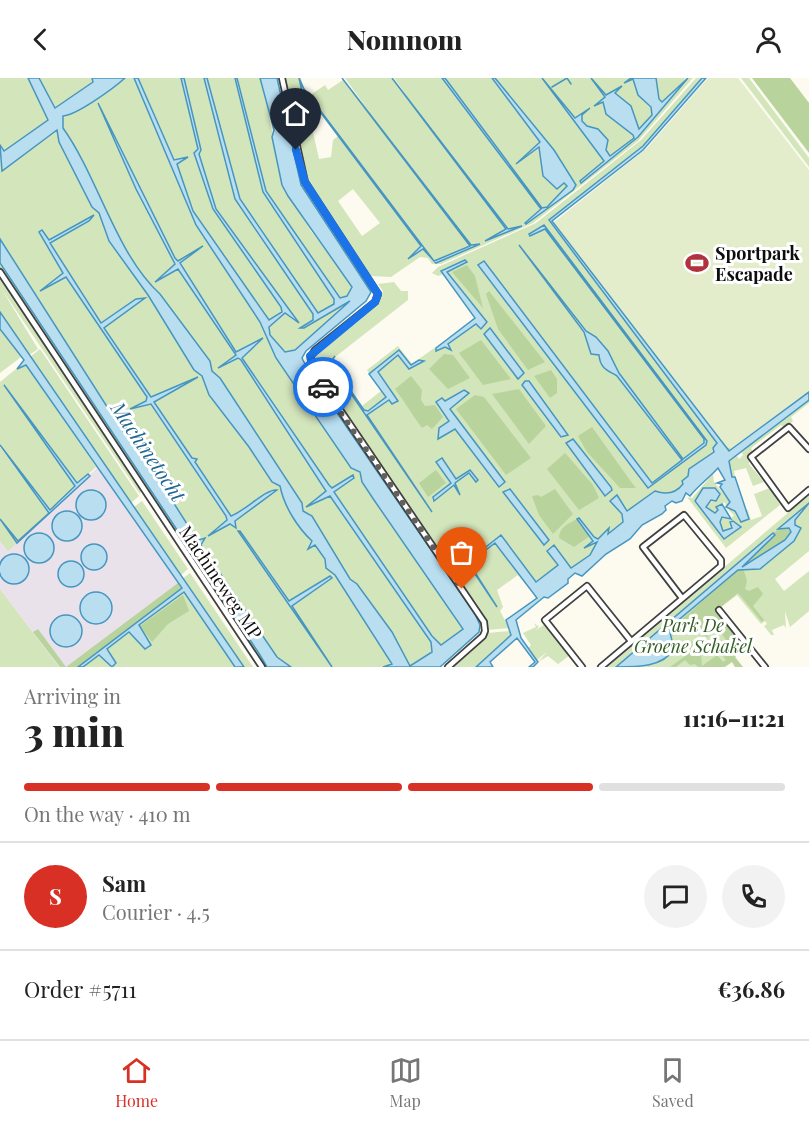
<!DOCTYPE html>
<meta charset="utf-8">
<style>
:root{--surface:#fff;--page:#f2f2f2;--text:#222;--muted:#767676;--line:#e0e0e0;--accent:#d93025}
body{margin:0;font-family:"Playfair Display",serif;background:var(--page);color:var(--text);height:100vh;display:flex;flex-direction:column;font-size:22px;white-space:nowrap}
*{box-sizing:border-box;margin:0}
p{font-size:20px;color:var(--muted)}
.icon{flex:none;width:33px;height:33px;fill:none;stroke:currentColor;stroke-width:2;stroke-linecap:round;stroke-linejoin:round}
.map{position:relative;height:589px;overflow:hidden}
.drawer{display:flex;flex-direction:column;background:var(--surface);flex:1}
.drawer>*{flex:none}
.pin{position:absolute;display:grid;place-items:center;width:51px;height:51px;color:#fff;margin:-62px -26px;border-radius:50% 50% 50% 0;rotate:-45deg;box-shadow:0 0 6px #0007}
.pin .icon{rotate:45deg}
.courier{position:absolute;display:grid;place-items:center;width:60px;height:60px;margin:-30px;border:4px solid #1a73e8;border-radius:50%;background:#fff;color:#222;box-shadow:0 2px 8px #0007}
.summary em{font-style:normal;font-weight:800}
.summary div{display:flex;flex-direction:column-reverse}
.summary{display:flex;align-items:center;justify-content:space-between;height:102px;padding:0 24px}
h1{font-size:39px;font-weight:800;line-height:45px}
.bar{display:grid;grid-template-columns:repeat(4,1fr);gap:9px 6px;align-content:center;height:72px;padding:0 24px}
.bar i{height:8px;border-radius:4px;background:var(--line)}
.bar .current{background:var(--accent)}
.bar p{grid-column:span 4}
.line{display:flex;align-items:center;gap:15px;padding:0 24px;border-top:2px solid var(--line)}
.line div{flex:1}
.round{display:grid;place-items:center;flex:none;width:63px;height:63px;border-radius:32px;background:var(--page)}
header{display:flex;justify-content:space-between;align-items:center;height:78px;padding:0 24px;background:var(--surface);font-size:27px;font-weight:800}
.dock{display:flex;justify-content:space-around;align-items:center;height:84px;border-top:2px solid var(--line);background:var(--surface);font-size:16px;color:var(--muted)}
.dock a{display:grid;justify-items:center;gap:3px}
.dock .current{color:var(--accent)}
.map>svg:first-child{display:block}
.industrial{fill:#eae2eb}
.green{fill:#d3e5bb;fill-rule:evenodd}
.forest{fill:#b8d49c}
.pitch{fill:#e3edcc}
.water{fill:#b8def0;stroke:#4696c1;stroke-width:1.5}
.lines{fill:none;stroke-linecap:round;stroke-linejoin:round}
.stream{stroke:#4696c1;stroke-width:1.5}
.street-casing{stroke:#404040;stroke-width:8}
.street{stroke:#fff;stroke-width:4.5}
.done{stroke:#61605c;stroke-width:6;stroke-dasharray:0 10.8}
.route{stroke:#1a73e8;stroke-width:8}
.labels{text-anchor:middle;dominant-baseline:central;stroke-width:6;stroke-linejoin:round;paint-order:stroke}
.poi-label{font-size:18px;font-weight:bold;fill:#0d0d0d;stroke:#fff;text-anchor:start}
.street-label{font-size:18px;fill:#0d0d0d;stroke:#fff}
.park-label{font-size:18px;font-style:italic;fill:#335f24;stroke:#fff}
.water-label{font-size:20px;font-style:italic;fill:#226793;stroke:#fff}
</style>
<header><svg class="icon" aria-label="back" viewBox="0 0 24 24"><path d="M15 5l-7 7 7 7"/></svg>Nomnom<svg class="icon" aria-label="person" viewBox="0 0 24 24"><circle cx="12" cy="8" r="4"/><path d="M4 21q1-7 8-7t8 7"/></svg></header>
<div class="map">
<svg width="809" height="589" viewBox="0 0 809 589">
<rect width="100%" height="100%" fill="#fdfaef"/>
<polygon class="industrial" points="100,387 183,511 78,589 59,589 0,511 0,443 19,464"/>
<g class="green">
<polygon points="0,0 262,0 282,107 311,153 353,209 347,218 350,223 295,272 285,274 356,390 463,552 410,588 392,586 383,589 287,589 277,579 114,338 0,161"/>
<path d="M282,0H301L319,81L331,79L333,62L338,58L309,18L325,7L328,12L343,2L370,35L345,0H392L407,18L394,0H442L541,131L526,146L575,108L542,131L445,0H686L655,37L633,57L634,60L580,102L581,105L638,59L688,0H693L638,63L533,145L441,186H432L428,180L420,179L391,199L371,198L365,192L309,109ZM353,111L380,145L362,158L338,123Z"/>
<path d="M696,0H702L643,68L551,144L720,361L732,373L536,519L518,497L497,512L503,529L500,533L509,550L487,552L486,542L318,299C313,289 311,282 318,271L379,224L383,213L378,206L394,204L401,213H408V222L330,283L365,336L362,328L381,313L367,292L398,268L412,286L476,240L443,196L438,198L432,195L438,189L536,145L641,62Z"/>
<polygon points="741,0 749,0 809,80 809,89"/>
<polygon points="0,185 268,589 259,580 0,191"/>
<polygon points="0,198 141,412 140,416 1,210 38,271 29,277 0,234"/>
<polygon points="0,251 21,279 0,295"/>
<polygon points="40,271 139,418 131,425 30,279"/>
<polygon points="26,287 96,389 78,406 3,307 75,408 50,432 0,367 0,304 16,291"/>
<polygon points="809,322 809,325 791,339 793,343 785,350 781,347 751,370 753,374 749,377 749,386 764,404 753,408 746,390 734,393 735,399 732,399 729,383 736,377 739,381 743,377 741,373"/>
<polygon points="0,369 49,435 8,473 0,463"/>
<polygon points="713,396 714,404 730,424 726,429 725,424 716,429 719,432 715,435 706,429 720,415 717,411 703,414 698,427 724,461 732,449 723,453 720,444 722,438 731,441 734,437 727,431 735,433 739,441 747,431 751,442 762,438 754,416 770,410 780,427 726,470 687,419 692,420"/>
<polygon points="809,417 809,473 775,501 784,513 809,493 809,533 790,549 785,533 786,550 784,547 772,552 774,557 771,557 764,548 767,546 765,543 761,546 737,517 716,533 744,572 722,589 607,589"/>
<polygon points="142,423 188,491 181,497 134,429"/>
<polygon points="190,495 253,589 244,589 184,505 182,501"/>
<polygon points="0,511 59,589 0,589"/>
<polygon points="183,511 235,589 78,589"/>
<polygon points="534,545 539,549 535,553 545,546 570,577 558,586 548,578 538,584 547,574 537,582 528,570 531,567 523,555 536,549"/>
<polygon points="510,553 511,557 476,589 453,589 472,573 487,555"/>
</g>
<g class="forest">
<polygon points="752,0 790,0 809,25 809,75"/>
<polygon points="564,158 660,279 728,370 809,310 809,314 729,373"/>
<polygon points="467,187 475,198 483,230 452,194"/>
<polygon points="489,213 545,284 528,292 498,251 486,216"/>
<polygon points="481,262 511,301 483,307 459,275"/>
<polygon points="444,276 453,277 470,300 448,311 429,291"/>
<polygon points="551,292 557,301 557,315 550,320 534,298"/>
<path d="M411,298L422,312L421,322L425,328L435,327L443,339L432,351L427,347L422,350C412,337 405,324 395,311Z"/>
<polygon points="519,311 546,348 529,366 492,316"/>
<polygon points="475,317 484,319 531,380 506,397 456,331"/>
<polygon points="592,349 632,405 636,410 620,410 587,374 578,358"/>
<polygon points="565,375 593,407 599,420 579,432 547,391"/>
<polygon points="436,392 446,405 428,419 419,405"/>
<polygon points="555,411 573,436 553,456 539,437 532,418 538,417 541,419"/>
<path d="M577,441L590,458L574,469L559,460C559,449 568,446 577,441Z"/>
<polygon points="785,448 791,454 785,462 742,489 774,457 773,455"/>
<polygon points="738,491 744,493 747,503 745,511 749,513 758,509 763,516 753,528 764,542 762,544 738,515 716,533 741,565 736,570 739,575 735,579 743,589 735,589 732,584 725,589 698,589 695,586 690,587 685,582 676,589 670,589 688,576 685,567 696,562 695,559 705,564 699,564 697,577 701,577 702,588 717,577 723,584 726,582 720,574 729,566 719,552 712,551 706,544 702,547 709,560 683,546 673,558 668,554"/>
<polygon points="178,505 182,510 78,589 60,589 33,554 38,551 66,589"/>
<polygon points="183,517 189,533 168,546 152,564 140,548"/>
</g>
<polygon class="pitch" points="708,0 738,0 809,92 809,313 732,373 720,361 553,145 647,70"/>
<g class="water">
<path d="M28,0H39L55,30L93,4L92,0H125C114,10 77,37 63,38V50C98,99 116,176 160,216L210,283L212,293L220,300L302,425L303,433L312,438L350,501L357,506L392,554L410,588L432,574L431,564L330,418L306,429L326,413L241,282L238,280L218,290L236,277L178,191L155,204L175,186L136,111L98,25L175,180L178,183L203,168L180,185L236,274L263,260L242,280L329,407L332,410L353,397L354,400L334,414L432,558L441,567L463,551L374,422L362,404L360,394L351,390L276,280L260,244L196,147L134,0H138L174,82L188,79L177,86L193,133L269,242L282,234L281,229L213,131L194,75L198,71L181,0H184L201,72L199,76L216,131L299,245L285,235L269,249L270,257L285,274L295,272L350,223L304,250H300L313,242V236L235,121L204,0H207L240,121L318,235L334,226V221L263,114L235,0H237L266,113L340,220L347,218L352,209L288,118L282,107L272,59L274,52L260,0H277L301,107L371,214L366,223L306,273L302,280L309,294L475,536L480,547L479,554L440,589H383L392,586L335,497L326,490L325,481L315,467L308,471L312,463C297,449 284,428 280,408L272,404L249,369L209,317L202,298L194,292L148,217L109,163L99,135L92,129L59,64L57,52L2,93L0,67L4,73L48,42Z"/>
<polygon points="299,0 304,11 434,183 470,168 342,0 471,167 480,166 436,185 423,171 408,181 421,168 306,15 309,44"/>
<polygon points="392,0 508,151 522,148 485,163 506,151"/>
<polygon points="442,0 445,0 542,130 547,129 567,108 564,105 557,111 543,98 539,69 516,86 540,64 492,0 495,0 554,72 576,107 573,112 526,146 525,145 541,131"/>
<polygon points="542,0 575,40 590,30 582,37 582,43 587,48 598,51 608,62 606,72 610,78 634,60 633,57 606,36 603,24 594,28 605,19 591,0 606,17 622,8 615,15 631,28 639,51 652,37 651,29 638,17 633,1 624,5 631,0 656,0 659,21 662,24 688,0 638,59 581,105 580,103 604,83"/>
<path d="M702,0H706L643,72L552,143L729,373L809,314V322L729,383L732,399H735L749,441L741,444L735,433L726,429L730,424L720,409L722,406L717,405L725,402L718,390C709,400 698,408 690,418L686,415L682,423L676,425L672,423L665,428L666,432L662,436L642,447L630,461L606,476L582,498L575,495L568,501V505L548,520L544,519L516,542L521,560L538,584L533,589H529L535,584L517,560L490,584L493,589H476L511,557L506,542L537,520L495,465L469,485L497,529L467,484L501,457L536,504L558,487L547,473L554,467L571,490L590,477L597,464L584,470L593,463L577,441L579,440L594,459L598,461L609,450L608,456L623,444L622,436L610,423L617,417L627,433L655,413C666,417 676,415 683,406L682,403L688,398L689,391L714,374L713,370L717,365L549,142L643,68Z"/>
<path d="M94,137L89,143L50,165L101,245L136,221L145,220L104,250L151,319L198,299L154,324L192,380L197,381L195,384L231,438C245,433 267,410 277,412L235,443L236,450L230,446L208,458L227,442L226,438L151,326L130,331L146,323L147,319L66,199L40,213L63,195L39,154L42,152L49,162Z"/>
<path d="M544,147L707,363L706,367L648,410L478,187L484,183L652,405L682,382L617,298C607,292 600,290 599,277L591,276L584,254L519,167L586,253L596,259L608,273L619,295L683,381L704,365V361L545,151L530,158L529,156Z"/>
<polygon points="0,161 113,338 126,334 117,344 133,367 142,375 194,457 199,462 205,460 201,467 277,579 291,589 267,589 260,577 0,185"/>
<polygon points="465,182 467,184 447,194 487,244 481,251 476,246 448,266 451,272 445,269 436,273 436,270 475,240 441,193"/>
<polygon points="0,234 244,589 235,589 184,514 139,547 151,567 145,571 129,554 107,571 116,585 112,589 99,577 83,589 78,589 182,510 26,287 17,291 24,282 0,251"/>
<polygon points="490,250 524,295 518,301 484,256"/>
<polygon points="399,272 411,287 419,282 424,283 409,291 398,277 378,294 398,323 392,326 389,322 367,337 432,434 330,285 335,278 331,284 364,332 368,333 386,319 369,296"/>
<polygon points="525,303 529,303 568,357 561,359 522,307"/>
<polygon points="4,307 77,405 88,396 90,398 17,465 0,441 18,463 49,435 0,367 50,432 75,408"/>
<polygon points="464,312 469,315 450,331 505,404 499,409 455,351 438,361 439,350 449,343 436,324 442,320 445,323"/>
<polygon points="573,361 611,409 612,412 605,418 566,365"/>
<polygon points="442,380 456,401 470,392 478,402 476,404 469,395 455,405 460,417 454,407 434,423 433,419 451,405 436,384"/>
<polygon points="703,410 715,410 720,416 716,423 711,422 706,429 715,435 718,432 716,429 722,426 731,441 722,439 720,444 723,453 732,450 730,444 733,443 741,449 724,461 695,423"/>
<polygon points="510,411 549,462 544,467 503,414"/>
<circle cx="91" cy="427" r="15"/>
<path d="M809,425L795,442V447L801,450L794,463L760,491L738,492L669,550L674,571C663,589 638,589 616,589L773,455L775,457L742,489L785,462L791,454L789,450L778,451Z"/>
<circle cx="67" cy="448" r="15"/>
<polygon points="238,453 240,453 289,523 330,498 332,500 292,528 332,589"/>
<circle cx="39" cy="470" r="15"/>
<circle cx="94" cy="479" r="13"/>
<circle cx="14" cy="491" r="15"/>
<circle cx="71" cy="496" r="13"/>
<circle cx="96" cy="530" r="16"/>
<circle cx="66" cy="553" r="16"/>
</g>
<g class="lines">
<polyline class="stream" points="552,9 567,0 571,6"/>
<g class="street-casing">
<g id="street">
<polyline points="282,0 305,104 378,216 375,224 315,272 311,278 311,289 484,544 485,553 483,558 448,589"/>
<polyline points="0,194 262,589"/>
<polyline points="809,371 789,349 751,379 788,430 809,412"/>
<polyline points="719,532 765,589"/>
<polyline points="582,589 545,542 587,508 631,563"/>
<polyline points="601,589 721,488 721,482 684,437 643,469 682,520"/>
</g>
</g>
<use href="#street" class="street"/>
</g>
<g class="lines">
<polyline class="done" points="323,309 462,511"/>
<polyline class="route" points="296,72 305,104 378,216 375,224 310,278 314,295 323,309"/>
</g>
<defs>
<g id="stadium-bare" transform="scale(1.8)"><path d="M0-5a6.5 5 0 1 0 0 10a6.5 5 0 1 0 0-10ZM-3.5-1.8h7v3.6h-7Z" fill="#b0323e" stroke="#fff" stroke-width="2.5" paint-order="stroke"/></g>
</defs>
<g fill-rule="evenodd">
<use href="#stadium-bare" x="697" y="185"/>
</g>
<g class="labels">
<g class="poi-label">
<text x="715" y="175">Sportpark<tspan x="715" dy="21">Escapade</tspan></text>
</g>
<g class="street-label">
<text transform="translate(221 504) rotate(56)">Machineweg MP</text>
</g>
<g class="park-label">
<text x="693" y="547">Park De<tspan x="693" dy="21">Groene Schakel</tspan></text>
</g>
<g class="water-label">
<text transform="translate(149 373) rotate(56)">Machinetocht</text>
</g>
</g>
</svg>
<div class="pin" style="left:462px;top:511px;background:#ea580c"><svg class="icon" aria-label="bag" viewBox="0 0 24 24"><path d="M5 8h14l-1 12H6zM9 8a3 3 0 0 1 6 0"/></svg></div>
<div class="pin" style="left:296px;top:72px;background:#1f2937"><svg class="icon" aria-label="home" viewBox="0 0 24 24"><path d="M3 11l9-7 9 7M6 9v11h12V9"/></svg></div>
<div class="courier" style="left:323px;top:309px"><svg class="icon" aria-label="car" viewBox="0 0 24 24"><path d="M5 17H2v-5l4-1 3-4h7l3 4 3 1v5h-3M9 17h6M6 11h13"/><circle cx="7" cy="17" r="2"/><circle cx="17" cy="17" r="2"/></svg></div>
</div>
<section class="drawer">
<div class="summary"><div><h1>3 min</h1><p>Arriving in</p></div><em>11:16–11:21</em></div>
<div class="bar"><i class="current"></i><i class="current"></i><i class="current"></i><i></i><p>On the way · 410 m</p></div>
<div class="line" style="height:108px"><b class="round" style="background:var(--accent);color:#fff">S</b><div><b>Sam</b><p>Courier · 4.5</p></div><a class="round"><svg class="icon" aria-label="chat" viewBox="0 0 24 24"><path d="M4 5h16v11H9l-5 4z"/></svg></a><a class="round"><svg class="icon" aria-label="phone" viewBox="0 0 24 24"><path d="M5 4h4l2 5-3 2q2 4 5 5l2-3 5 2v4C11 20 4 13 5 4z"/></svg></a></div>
<div class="line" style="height:78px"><div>Order #5711</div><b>€36.86</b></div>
</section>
<nav class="dock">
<a class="current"><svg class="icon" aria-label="home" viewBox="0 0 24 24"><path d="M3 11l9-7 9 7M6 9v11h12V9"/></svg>Home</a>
<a><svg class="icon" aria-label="map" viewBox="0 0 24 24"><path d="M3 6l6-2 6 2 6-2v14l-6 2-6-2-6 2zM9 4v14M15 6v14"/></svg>Map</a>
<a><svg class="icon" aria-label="saved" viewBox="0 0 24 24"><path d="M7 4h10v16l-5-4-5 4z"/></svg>Saved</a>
</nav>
